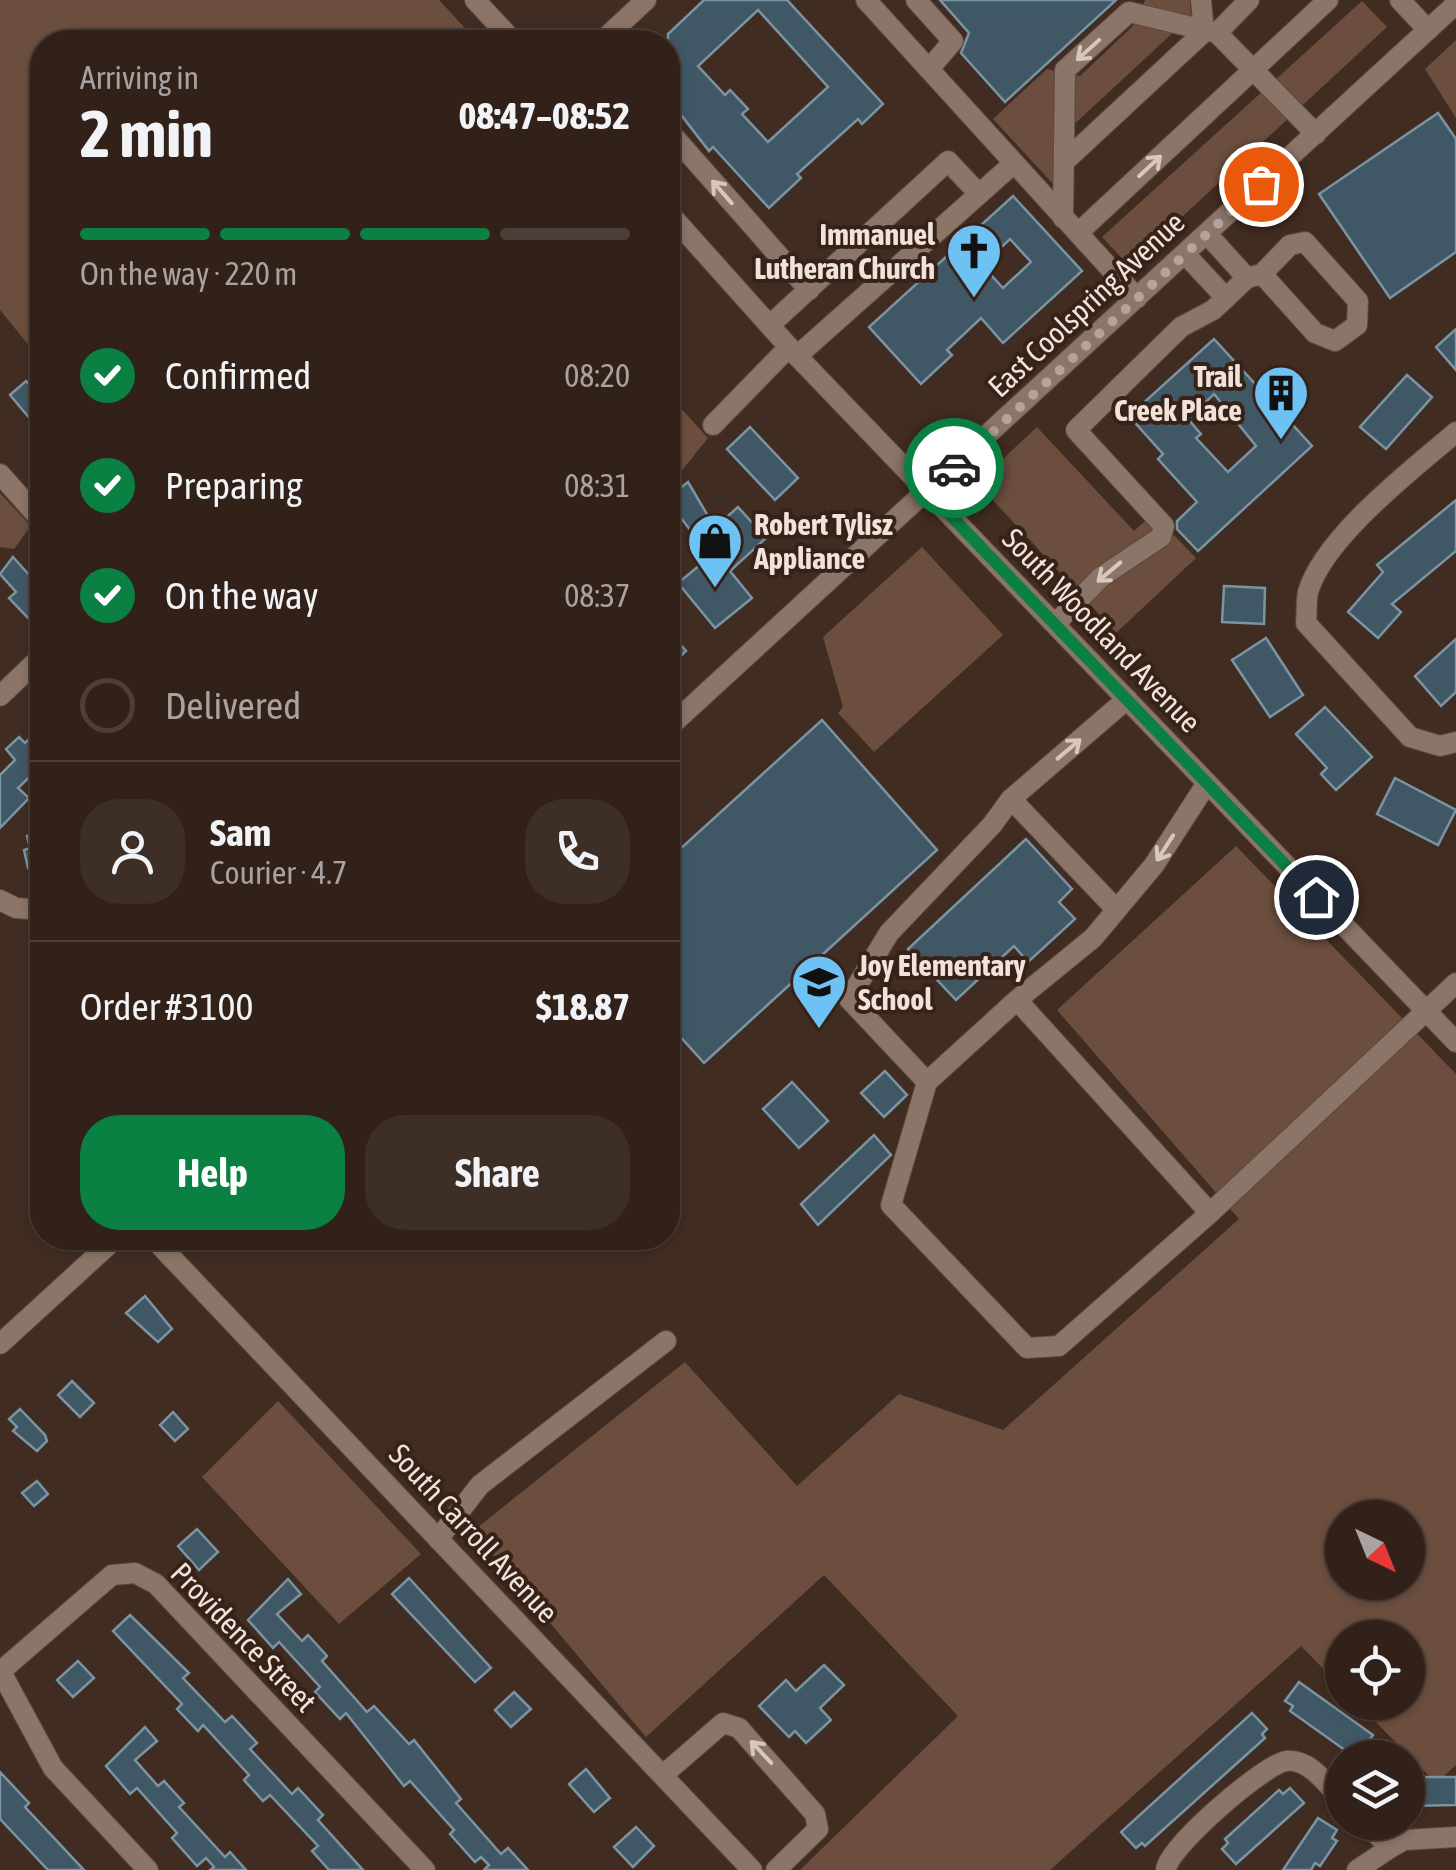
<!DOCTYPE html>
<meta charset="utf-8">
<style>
:root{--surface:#312119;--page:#3d2e26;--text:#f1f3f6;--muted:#a8a3a2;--line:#4c3e38;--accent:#0b8043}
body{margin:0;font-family:"Asap Condensed",sans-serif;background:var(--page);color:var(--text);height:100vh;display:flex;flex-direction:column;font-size:38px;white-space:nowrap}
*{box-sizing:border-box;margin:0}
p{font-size:32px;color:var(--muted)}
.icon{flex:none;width:55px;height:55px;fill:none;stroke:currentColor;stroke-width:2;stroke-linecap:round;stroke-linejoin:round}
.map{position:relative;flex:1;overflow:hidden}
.side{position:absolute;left:30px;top:30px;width:650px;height:1220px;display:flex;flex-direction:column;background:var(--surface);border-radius:40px;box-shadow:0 2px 8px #0004,0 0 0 2px var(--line)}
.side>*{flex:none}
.needle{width:65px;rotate:137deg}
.tools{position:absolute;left:1325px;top:1500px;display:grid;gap:20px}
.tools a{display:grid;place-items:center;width:100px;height:100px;border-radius:50%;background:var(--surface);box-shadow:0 2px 8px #0004,0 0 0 2px var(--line);font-size:50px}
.pin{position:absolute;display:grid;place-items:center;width:85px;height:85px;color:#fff;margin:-42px;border:5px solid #fff;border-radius:50%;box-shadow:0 2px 10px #0007}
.courier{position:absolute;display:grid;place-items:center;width:100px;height:100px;margin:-50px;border:8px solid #0b8043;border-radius:50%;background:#fff;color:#222;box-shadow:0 2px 12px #0007}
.headline em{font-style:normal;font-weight:700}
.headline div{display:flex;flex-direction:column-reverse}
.headline{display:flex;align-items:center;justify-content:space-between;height:170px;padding:0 50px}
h1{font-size:65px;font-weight:700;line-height:75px}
.bar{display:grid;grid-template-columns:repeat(4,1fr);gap:15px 10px;align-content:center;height:120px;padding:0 50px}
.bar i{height:12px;border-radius:8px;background:var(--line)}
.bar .selected{background:var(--accent)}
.bar p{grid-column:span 4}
.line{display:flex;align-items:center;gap:25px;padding:0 50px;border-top:2px solid var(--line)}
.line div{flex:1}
.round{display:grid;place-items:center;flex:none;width:105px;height:105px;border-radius:40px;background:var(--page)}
ol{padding:0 50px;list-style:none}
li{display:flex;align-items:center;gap:30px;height:110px}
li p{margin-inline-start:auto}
li .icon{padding:10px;border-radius:50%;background:var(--accent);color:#fff;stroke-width:4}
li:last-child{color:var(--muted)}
li i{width:55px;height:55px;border:5px solid var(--line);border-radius:50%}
.cta{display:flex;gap:20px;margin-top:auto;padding:20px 50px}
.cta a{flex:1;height:115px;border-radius:40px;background:var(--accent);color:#fff;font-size:40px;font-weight:700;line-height:115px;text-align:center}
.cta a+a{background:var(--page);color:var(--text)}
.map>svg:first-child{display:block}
.green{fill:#6b4e3e;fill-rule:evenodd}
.building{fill:#405766;stroke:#7b94a4;stroke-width:2.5;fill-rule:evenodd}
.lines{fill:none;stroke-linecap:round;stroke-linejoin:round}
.minor-casing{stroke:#5d493f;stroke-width:22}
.minor{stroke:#8b7468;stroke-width:20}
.oneway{stroke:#d8c7be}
.done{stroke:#b3a39a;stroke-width:10;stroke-dasharray:0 18}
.route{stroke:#0b8043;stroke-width:12}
.labels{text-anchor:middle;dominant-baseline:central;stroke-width:8;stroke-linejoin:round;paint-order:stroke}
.poi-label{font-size:30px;font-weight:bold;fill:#f1e3db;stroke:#372217;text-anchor:end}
.street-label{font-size:30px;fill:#f1e3db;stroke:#372217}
</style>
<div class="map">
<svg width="1456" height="1870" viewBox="0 0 1456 1870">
<rect width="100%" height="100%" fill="#412c21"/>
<g class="green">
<polygon points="0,0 439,0 478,42 42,42 42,374 31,348 0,310"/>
<polygon points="1145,0 1190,0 1191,16 1054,143 1055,186 993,119 1047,69 1080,76 1136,23"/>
<polygon points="1362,1 1387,27 1129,266 1102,237"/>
<polygon points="1456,40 1456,118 1425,69"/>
<polygon points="668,394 708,438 668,488"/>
<polygon points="1037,427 1134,531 1147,519 1157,527 1116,555 1077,591 977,483"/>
<polygon points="0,493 31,526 14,549 0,547"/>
<polygon points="1174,535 1196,558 1116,633 1087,601 1149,549"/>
<polygon points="922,547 1003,635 874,752 838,713 843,707 823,637"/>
<path d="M1236,846L1456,1074V1765L1436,1783L1357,1703L1408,1702V1638H1342V1688L1301,1646L1050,1870H800L958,1716L824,1575L646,1737L473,1531L685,1362L797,1486L899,1394L1003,1430L1239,1219L1057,1010ZM1342,1518H1408V1582H1342Z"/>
<polygon points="278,1401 421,1554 339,1624 202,1477"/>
</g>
<g class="building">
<path d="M704,0H787L883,104L862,124L858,119L797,174L801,178L769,208L713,147L709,151L668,98V34ZM758,10L828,87L768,142L742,114L748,109L730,90L725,95L698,66Z"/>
<polygon points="940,0 1116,0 1005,102 961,53 969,33"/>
<polygon points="1438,113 1456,139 1456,252 1390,298 1319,194"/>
<path d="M1013,196L1082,271L1003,343L981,318L947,350L952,355L921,384L869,327ZM1010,239L1031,262L1003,288L982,265Z"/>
<polygon points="1456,329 1456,370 1436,347"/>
<path d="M1214,339L1312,446L1198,551L1177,529V521L1197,502L1158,459L1163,454L1129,416ZM1214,394L1256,446L1228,472L1196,438L1201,434L1188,419Z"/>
<polygon points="1407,375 1432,397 1386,449 1360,427"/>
<polygon points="26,381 42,399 42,433 10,395"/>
<polygon points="750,427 798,478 775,500 727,449"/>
<polygon points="688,482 711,521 694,535 681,518 668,529 668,498"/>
<polygon points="1456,500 1456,551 1392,604 1401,612 1378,638 1348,612 1383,572 1377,565"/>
<polygon points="738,507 766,538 730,571 752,598 715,628 678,583 733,538 720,523"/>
<polygon points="13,557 31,577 42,567 42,604 28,618 9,598 16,592 0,574"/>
<polygon points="1224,586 1265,588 1264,624 1222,622"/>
<polygon points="668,630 686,651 668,668"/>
<polygon points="1266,638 1303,695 1270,717 1232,660"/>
<polygon points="1456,639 1456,692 1441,706 1415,676"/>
<polygon points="1325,707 1372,757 1336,790 1321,774 1327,768 1296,734"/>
<polygon points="822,720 937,850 704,1063 668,1023 668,860"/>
<polygon points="42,727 42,765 18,788 29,798 0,828 0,775 15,760 6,749 19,737 25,743"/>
<polygon points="1395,778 1456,810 1438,845 1377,814"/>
<polygon points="42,832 42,877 37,877 34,867 28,868 24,850 30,848 27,836"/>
<polygon points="1026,839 1072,889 1059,902 1075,919 1028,962 1014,946 956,1000 908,949"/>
<polygon points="885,1071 907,1095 884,1117 861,1093"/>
<polygon points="792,1082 828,1121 799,1148 763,1109"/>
<polygon points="874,1135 891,1155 818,1225 801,1204"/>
<polygon points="145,1296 172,1329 158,1342 126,1313"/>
<polygon points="72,1381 94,1403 80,1417 58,1395"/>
<polygon points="20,1409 45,1435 47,1441 37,1451 13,1431 17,1427 9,1419"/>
<polygon points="173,1412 188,1429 175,1441 160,1425"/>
<polygon points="37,1481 48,1494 34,1506 22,1493"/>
<polygon points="197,1529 218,1552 199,1570 178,1546"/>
<polygon points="409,1578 491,1668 475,1682 392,1594"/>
<polygon points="288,1579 301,1594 277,1614 302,1641 308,1635 327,1656 322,1661 367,1712 374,1706 409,1744 414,1740 461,1799 456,1803 501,1854 508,1848 528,1870 484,1870 489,1865 481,1857 475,1862 450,1834 454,1830 410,1781 404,1786 346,1713 340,1719 315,1692 320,1687 279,1642 273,1648 248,1620"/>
<polygon points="130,1615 189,1673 183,1678 225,1722 232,1716 257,1743 250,1749 292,1794 298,1788 323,1815 318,1820 363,1870 329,1870 312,1851 318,1846 270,1795 263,1801 244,1780 249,1775 203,1725 198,1731 177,1709 182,1704 113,1631"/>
<polygon points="78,1661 94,1678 73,1697 57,1680"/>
<polygon points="824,1665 844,1685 820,1708 831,1720 806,1743 795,1731 789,1737 759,1706 786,1680 796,1691"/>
<polygon points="1299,1682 1373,1735 1360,1753 1352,1748 1349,1753 1290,1711 1293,1706 1285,1701"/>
<polygon points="514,1692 531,1709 511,1727 495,1710"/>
<polygon points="1252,1713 1267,1729 1262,1734 1265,1738 1145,1846 1142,1843 1136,1848 1121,1832"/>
<polygon points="145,1727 157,1741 135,1760 158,1786 164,1781 184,1803 179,1807 225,1857 230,1852 246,1870 210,1870 214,1867 206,1858 197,1866 172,1838 177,1833 137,1788 130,1794 106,1766"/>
<polygon points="586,1769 610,1798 594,1812 569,1784"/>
<polygon points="0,1772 29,1803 25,1807 84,1870 48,1870 0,1819"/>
<polygon points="1408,1777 1456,1777 1456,1805 1408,1806"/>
<polygon points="1290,1788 1304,1803 1236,1864 1222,1849 1228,1843 1225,1839 1279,1790 1283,1794"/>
<polygon points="1318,1818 1337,1830 1332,1838 1337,1841 1320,1866 1315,1863 1311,1870 1283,1870"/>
<polygon points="636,1827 654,1846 633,1867 614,1847"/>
</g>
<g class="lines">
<g class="minor-casing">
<g id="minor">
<polyline points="475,0 514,42"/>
<polyline points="866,0 1137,298"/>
<polyline points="916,0 953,41 929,69"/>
<polyline points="1201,0 1204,32"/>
<polyline points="1400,0 1428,30"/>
<polyline points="1217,33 1249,0"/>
<polyline points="601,42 646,0"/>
<polyline points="668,130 809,290"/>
<polyline points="1064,162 1204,32"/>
<polyline points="668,212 797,356 1456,1042"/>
<polyline points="1063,218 1065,70 1129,12 1217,33 1316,134"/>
<polyline points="1078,233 1328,0"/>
<polyline points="1207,234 1247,278"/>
<polyline points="1185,254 1226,298"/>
<polyline points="770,325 948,161 979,194"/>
<polyline points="797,356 1013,164"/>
<polyline points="713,425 789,347"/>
<path d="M1456,432C1413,469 1324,537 1308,592C1306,601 1307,614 1306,623L1410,737L1440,746L1456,742"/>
<polyline points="0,474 42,521"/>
<polyline points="1055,624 1101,577 1161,537 1164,526 1076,430 1181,327 1213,310 1247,278 1262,274 1315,333 1335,341 1357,325 1358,301 1305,242 1290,245 1262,274"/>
<polyline points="0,696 42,656"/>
<polyline points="668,728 1456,4"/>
<polyline points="1011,799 1116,909"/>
<polyline points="0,900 16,908 42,910"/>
<polyline points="1017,1000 927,1082 891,1205 1027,1348 1059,1346 1210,1213 1017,1000 1093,938 1154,865 1207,783"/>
<polyline points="927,1082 849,999 889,933 992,825 1011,799 1127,699"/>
<polyline points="1210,1213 1456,983"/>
<polyline points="153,1238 752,1870"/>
<polyline points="0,1344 116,1238"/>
<polyline points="438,1539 480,1485 666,1341"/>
<polyline points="0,1670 53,1768 148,1870"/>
<polyline points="1,1671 112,1575 135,1573 156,1584 425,1870"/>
<polyline points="663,1775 723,1723 739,1728 815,1814 818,1829 776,1870"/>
<polyline points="1365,1822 1390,1848 1404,1840 1456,1837"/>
<path d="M1166,1870C1167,1848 1263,1765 1286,1761C1310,1758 1328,1786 1342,1800"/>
<polyline points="1357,1870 1390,1848"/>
</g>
</g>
<use href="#minor" class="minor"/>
</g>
<defs><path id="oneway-shaft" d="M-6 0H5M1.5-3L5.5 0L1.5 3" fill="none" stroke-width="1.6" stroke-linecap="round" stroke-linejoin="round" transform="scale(2.5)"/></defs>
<g class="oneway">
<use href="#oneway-shaft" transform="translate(1088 50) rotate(138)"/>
<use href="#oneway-shaft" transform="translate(1150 166) rotate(-43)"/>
<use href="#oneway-shaft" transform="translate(722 192) rotate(-131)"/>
<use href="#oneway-shaft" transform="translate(1109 572) rotate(140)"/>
<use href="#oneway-shaft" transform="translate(1069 749) rotate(-40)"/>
<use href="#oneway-shaft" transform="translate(1165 848) rotate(123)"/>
<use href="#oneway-shaft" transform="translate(761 1752) rotate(-133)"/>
</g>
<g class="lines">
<polyline class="done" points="954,468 1261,184"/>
<polyline class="route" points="954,468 928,492 1316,897"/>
</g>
<defs>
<g id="church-pin" transform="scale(2.875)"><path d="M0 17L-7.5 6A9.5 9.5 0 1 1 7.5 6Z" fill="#6ec2f3" stroke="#372217"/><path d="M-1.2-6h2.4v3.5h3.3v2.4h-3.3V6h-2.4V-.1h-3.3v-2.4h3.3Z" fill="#111"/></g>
<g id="building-pin" transform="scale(2.875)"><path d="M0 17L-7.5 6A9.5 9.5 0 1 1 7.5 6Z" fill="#6ec2f3" stroke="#372217"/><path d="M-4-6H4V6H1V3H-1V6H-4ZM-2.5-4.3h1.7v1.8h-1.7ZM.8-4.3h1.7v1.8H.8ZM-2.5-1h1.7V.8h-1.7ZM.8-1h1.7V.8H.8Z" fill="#111"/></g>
<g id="shop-pin" transform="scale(2.875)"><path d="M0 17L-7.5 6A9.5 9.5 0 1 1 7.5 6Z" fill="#6ec2f3" stroke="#372217"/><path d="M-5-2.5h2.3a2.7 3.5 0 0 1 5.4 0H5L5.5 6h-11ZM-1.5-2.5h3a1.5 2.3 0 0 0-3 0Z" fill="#111"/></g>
<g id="school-pin" transform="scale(2.875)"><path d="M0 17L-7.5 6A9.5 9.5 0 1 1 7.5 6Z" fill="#6ec2f3" stroke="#372217"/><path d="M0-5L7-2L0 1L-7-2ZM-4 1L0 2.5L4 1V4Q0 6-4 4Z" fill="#111"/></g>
</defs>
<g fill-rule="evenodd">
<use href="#church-pin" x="974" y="251"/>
<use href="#building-pin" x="1281" y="393"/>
<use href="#shop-pin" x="715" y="541"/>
<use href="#school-pin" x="819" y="982"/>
</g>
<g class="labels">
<g class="poi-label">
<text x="935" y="234">Immanuel<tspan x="935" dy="34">Lutheran Church</tspan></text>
<text x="1242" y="376">Trail<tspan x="1242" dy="34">Creek Place</tspan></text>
<text x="754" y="524" text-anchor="start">Robert Tylisz<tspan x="754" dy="34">Appliance</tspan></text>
<text x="858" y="965" text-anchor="start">Joy Elementary<tspan x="858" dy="34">School</tspan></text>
</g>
<g class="street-label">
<text transform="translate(1086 304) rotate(-43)">East Coolspring Avenue</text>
<text transform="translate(1102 630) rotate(46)">South Woodland Avenue</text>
<text transform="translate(474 1533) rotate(47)">South Carroll Avenue</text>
<text transform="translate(244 1637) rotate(46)">Providence Street</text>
</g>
</g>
</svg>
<div class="tools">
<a><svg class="needle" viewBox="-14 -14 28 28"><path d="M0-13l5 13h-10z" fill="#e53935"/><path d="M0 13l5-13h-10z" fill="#a8a3a2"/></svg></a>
<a><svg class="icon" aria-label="locate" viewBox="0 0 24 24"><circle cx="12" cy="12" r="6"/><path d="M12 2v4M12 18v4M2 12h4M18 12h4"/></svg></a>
<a><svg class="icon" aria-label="layers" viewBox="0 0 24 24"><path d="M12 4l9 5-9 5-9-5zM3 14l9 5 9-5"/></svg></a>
</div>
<div class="pin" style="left:1261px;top:184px;background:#ea580c"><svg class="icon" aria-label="bag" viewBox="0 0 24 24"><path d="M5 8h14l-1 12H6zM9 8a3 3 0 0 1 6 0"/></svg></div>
<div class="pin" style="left:1316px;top:897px;background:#1f2937"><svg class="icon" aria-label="home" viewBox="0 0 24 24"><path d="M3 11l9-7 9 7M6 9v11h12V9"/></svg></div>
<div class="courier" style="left:954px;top:468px"><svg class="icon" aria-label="car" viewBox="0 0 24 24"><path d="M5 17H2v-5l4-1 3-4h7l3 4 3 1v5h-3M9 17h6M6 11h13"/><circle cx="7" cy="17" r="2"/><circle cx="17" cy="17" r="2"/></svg></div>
<section class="side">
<div class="headline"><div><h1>2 min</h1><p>Arriving in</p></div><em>08:47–08:52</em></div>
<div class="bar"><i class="selected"></i><i class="selected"></i><i class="selected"></i><i></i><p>On the way · 220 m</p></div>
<ol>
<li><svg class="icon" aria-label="check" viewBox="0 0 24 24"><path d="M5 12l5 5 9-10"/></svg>Confirmed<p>08:20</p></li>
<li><svg class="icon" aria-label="check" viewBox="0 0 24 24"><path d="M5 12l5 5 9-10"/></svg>Preparing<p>08:31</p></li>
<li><svg class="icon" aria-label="check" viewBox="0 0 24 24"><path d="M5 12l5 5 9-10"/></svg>On the way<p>08:37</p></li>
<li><i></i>Delivered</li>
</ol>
<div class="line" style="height:180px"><a class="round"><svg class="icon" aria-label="person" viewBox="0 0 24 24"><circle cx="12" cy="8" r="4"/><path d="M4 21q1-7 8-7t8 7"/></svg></a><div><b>Sam</b><p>Courier · 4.7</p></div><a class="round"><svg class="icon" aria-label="phone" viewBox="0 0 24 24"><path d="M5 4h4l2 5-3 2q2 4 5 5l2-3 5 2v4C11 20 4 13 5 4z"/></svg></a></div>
<div class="line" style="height:130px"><div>Order #3100</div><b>$18.87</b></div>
<div class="cta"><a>Help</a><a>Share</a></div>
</section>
</div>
